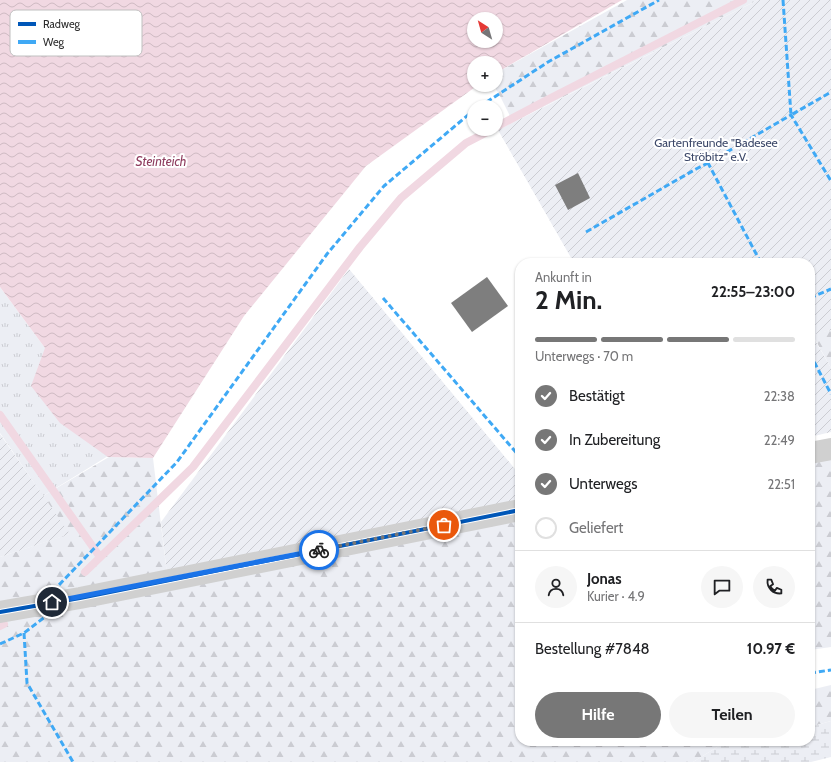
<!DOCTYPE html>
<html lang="de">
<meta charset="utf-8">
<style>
:root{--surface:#fff;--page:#f6f6f6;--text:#202124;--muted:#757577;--line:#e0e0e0;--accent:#777}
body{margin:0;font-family:Cabin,sans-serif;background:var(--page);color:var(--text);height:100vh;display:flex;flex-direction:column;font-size:15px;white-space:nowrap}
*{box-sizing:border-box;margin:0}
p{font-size:13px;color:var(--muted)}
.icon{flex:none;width:22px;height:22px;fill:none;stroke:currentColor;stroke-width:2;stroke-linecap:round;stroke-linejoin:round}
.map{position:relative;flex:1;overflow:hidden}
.side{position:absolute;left:515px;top:258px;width:300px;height:488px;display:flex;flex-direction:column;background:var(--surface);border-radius:16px;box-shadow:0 1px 3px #0004}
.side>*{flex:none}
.needle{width:26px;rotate:323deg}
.buttons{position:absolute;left:467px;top:12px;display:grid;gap:8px}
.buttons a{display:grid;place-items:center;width:36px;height:36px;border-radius:50%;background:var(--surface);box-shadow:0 1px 3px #0004;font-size:20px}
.pin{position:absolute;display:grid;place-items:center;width:34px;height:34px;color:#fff;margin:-17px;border:2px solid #fff;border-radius:50%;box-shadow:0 1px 4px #0007}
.courier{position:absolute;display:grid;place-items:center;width:40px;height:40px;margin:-20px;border:3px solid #1a73e8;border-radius:50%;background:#fff;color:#222;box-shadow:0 1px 5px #0007}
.summary em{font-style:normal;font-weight:700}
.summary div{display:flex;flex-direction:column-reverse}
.summary{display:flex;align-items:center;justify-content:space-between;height:68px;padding:0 20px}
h1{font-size:26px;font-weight:700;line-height:30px}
.bar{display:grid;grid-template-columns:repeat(4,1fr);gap:6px 4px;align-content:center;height:48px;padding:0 20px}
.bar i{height:5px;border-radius:3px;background:var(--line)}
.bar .on{background:var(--accent)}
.bar p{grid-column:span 4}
.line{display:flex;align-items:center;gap:10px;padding:0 20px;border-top:1px solid var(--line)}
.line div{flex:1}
.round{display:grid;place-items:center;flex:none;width:42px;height:42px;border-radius:21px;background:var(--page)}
ol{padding:0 20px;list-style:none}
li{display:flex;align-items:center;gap:12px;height:44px}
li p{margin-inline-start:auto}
li .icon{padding:4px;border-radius:50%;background:var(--accent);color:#fff;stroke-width:4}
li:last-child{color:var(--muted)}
li i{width:22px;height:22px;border:2px solid var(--line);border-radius:50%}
.button{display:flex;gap:8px;margin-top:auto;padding:8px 20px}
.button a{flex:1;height:46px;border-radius:24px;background:var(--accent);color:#fff;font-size:16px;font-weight:700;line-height:46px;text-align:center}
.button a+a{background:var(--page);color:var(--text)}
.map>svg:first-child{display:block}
.grass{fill:url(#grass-tufts)}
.forest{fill:url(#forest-firs)}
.wetland{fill:url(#wetland-marsh)}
.garden{fill:url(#garden-furrows)}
.water{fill:url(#water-waves);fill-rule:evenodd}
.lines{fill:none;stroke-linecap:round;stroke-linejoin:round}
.stream{stroke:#f1d8e2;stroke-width:8}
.building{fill:#7e7e7e}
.street{stroke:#d0d0d0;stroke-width:22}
.quiet{stroke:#3fa9f5;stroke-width:3;stroke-dasharray:6 3;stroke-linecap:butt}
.cycleway-casing{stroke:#fff;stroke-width:6}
.cycleway{stroke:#0057b8;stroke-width:4}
.done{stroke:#777;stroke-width:4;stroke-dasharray:0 7.2}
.route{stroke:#1a73e8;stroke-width:5}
.labels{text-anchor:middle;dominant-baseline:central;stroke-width:4;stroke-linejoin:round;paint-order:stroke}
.park-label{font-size:12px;fill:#3c4869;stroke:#fff}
.water-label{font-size:13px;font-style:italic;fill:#8f3d5f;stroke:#fff}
.key{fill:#fff;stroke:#c0c0c0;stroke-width:1}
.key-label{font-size:11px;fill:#2e2e2e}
</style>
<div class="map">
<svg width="831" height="762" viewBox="0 0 831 762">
<defs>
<pattern id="grass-tufts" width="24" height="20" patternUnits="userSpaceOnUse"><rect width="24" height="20" fill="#eceef4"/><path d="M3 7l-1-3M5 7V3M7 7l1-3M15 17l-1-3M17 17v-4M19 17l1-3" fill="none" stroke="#cbccd2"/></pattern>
<pattern id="forest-firs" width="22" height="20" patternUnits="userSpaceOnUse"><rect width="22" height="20" fill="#eceef4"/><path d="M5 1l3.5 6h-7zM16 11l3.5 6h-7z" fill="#cbccd2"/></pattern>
<pattern id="wetland-marsh" width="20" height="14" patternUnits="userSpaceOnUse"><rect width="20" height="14" fill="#eceef4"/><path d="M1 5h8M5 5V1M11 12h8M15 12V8" fill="none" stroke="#cbccd2"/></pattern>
<pattern id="garden-furrows" width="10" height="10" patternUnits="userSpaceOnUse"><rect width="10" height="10" fill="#eceef4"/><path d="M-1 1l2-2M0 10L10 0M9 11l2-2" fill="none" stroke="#cbccd2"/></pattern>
<pattern id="water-waves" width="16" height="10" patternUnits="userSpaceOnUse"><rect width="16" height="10" fill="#f1d8e2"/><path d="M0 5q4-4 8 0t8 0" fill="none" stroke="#cfbac2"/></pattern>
</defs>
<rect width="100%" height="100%" fill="#fff"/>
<polygon class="grass" points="0,287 45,348 108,456 43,496 0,433"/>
<g class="forest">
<polygon points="627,0 758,0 513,122 499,94 493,85 496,85 496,73"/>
<polygon points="831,330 831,368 812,334"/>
<polygon points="831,456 831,647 810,650 810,460"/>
<polygon points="109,457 153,458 167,575 520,500 520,741 727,741 693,762 0,762 0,557 69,534 43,496"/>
<polygon points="831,685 831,721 810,727 810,690"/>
</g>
<polygon class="wetland" points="831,721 831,757 811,762 693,762 727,741 810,741 810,727"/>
<g class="garden">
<polygon points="758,0 831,0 831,330 812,335 831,368 831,432 810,437 810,263 574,263 498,130"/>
<polygon points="349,269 520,475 520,500 167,575 161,522"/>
<polygon points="0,434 70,534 0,557"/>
</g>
<path class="water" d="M0,0H622L496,73V63H474V85H478L366,166L244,316L153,458L108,457L60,423L31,386L45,348L0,287ZM474,19H496V41H474Z"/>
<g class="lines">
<g class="stream">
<polyline points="496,127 545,101 743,0"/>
<polyline points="0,415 100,557"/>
<polyline points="85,572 193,467 360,247 401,198 466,143 493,129"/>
<polyline points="0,626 4,624"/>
</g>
</g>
<g class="building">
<polygon points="578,173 590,198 568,210 555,185"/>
<polygon points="487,277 508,306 472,332 451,303"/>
</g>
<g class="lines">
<g class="street">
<polyline points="810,453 831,449"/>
<polyline points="0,612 80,598 520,510"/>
</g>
<g class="quiet">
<polyline points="783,0 791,115 831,92"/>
<polyline points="479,107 548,62 659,0"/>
<polyline points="586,232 696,169 708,163"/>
<polyline points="761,263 708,163 791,115 831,181"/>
<polyline points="383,298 520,457"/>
<polyline points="810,298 831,289"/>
<polyline points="810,354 831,394"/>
<polyline points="40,604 58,586 177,462 327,254 384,186 474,110"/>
<polyline points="24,633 27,683 73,762"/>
<polyline points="0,644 24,633 63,603"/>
<polyline points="810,673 831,670"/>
</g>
<g class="cycleway-casing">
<polyline id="cycleway" points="0,612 80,598 520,510"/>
</g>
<use href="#cycleway" class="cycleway"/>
</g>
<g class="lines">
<polyline class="done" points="319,550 444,525"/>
<polyline class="route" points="52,602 319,550"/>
</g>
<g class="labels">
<g class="park-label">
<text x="716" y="142">Gartenfreunde "Badesee<tspan x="716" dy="14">Ströbitz" e.V.</tspan></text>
</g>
<g class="water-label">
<text x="161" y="161">Steinteich</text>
</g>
</g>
<rect x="10" y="10" width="132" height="46" rx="6" class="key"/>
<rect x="18" y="22" width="18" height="4" fill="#0057b8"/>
<rect x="18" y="40" width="18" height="4" fill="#3fa9f5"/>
<g class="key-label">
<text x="43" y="28">Radweg</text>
<text x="43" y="46">Weg</text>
</g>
</svg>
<div class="buttons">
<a><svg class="needle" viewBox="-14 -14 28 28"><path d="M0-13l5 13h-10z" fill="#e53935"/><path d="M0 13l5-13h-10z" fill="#757577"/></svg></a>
<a>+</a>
<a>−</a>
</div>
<div class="pin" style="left:444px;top:525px;background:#ea580c"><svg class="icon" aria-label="bag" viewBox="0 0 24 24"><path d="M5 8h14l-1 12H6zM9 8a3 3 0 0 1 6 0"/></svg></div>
<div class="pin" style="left:52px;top:602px;background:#1f2937"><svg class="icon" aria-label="home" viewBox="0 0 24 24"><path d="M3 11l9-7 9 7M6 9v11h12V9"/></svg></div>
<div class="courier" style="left:319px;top:550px"><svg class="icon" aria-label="bike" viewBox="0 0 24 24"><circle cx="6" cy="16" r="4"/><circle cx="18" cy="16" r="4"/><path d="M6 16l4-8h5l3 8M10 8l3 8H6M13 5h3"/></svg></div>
<section class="side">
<div class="summary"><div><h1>2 Min.</h1><p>Ankunft in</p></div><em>22:55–23:00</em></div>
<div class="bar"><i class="on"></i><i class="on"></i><i class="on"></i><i></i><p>Unterwegs · 70 m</p></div>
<ol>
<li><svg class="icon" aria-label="check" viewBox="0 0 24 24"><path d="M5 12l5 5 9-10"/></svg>Bestätigt<p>22:38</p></li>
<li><svg class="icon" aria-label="check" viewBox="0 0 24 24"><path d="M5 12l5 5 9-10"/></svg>In Zubereitung<p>22:49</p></li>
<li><svg class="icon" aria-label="check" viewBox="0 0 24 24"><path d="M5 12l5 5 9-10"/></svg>Unterwegs<p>22:51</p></li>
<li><i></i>Geliefert</li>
</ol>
<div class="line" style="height:72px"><a class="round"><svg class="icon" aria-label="person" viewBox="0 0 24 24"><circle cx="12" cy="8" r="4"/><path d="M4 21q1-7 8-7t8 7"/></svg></a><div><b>Jonas</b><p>Kurier · 4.9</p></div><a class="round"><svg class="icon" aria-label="chat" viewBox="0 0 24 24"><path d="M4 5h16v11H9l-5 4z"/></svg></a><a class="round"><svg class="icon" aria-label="phone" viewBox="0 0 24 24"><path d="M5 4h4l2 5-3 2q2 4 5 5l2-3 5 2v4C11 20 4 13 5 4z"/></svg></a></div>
<div class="line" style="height:52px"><div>Bestellung #7848</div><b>10.97 €</b></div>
<div class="button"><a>Hilfe</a><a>Teilen</a></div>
</section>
</div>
